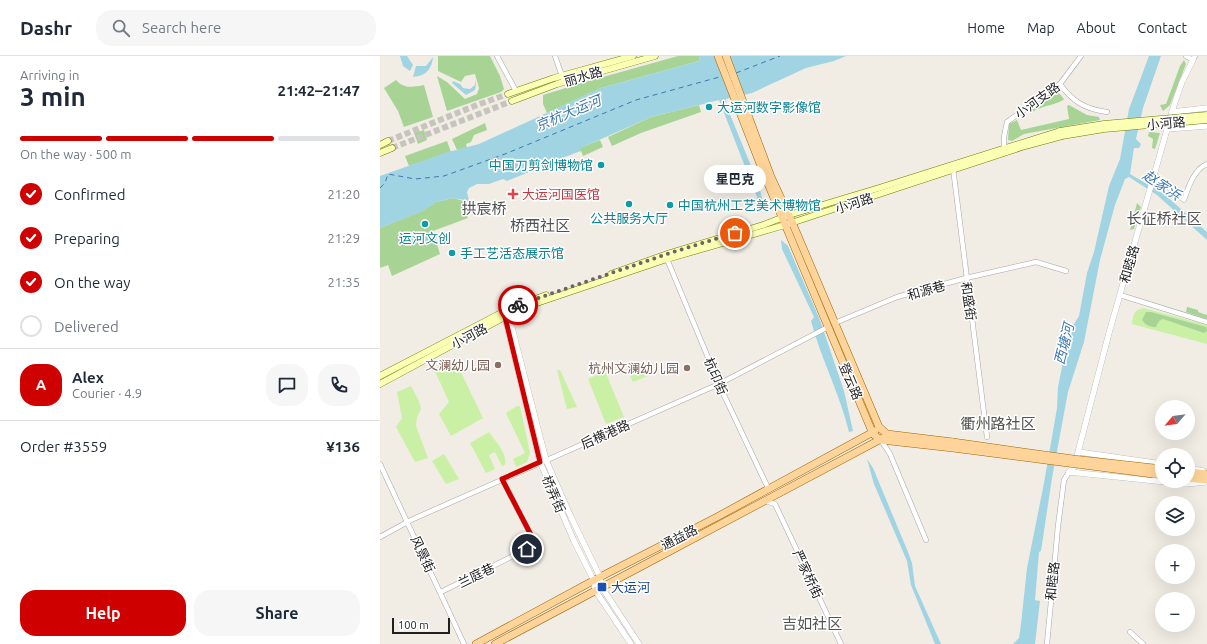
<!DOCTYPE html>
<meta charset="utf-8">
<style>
:root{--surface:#fff;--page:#f6f6f7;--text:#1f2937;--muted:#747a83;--line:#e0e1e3;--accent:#ce0000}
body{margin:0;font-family:Ubuntu,"Noto Sans SC",sans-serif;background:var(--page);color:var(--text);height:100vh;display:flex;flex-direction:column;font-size:15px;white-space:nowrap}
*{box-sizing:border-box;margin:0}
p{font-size:13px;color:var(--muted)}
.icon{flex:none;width:22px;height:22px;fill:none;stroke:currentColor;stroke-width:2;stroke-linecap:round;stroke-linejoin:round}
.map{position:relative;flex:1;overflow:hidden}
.sheet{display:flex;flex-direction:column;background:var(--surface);width:380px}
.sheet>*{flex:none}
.needle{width:26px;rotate:242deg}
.fabs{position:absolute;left:775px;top:344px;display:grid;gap:8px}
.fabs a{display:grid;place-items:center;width:40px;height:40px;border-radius:50%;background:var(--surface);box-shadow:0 4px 16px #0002;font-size:20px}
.scale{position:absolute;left:12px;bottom:10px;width:58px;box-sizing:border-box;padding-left:4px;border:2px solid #1f1f1f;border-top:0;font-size:11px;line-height:14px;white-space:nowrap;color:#1f1f1f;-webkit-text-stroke:3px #fff;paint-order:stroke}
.pin{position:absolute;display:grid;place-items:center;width:34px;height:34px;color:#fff;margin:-17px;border:2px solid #fff;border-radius:50%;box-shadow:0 1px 4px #0007}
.courier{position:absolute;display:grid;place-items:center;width:40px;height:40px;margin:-20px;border:3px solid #ce0000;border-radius:50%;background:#fff;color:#222;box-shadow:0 1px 5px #0007}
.bubble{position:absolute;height:28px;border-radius:14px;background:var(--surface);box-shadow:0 4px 16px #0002;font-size:13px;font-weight:700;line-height:28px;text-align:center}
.headline em{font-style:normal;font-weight:700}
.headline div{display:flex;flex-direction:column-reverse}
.headline{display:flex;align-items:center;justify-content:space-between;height:68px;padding:0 20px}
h1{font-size:26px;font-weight:700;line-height:30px}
.bar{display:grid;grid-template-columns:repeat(4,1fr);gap:6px 4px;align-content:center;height:48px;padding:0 20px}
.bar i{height:5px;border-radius:3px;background:var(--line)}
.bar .selected{background:var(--accent)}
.bar p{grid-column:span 4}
.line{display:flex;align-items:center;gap:10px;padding:0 20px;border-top:1px solid var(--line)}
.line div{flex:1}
.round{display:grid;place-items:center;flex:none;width:42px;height:42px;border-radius:16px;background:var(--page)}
ol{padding:0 20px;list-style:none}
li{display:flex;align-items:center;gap:12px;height:44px}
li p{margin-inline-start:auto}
li .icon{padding:4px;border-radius:50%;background:var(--accent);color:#fff;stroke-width:4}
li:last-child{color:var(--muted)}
li i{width:22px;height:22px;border:2px solid var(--line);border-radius:50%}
.button{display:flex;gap:8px;margin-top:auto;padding:8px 20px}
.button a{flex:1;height:46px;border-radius:16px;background:var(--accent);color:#fff;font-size:16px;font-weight:700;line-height:46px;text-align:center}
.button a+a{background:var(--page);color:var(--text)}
header{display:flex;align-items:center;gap:24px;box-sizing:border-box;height:56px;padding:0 20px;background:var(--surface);border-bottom:1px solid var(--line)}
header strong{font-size:19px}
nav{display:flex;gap:22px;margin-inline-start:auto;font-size:14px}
.search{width:280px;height:36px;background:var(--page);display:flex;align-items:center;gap:10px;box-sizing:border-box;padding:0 14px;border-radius:16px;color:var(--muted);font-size:15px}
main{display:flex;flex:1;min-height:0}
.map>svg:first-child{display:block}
.grass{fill:#caf0a5}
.forest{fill:#a7d495}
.water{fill:#a0d4e3}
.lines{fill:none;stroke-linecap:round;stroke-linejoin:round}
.ferry{stroke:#3f78b1;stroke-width:1;stroke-dasharray:5 4;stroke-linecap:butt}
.secondary-tunnel{stroke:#c7c4bd;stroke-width:6;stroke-dasharray:6 3;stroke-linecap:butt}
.minor-casing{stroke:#a6a6a6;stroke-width:5.5}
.tertiary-casing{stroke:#a6a6a6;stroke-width:6}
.secondary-casing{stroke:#6e7c00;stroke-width:7}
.primary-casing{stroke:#9a6700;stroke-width:8}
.minor{stroke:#fff;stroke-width:4.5}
.tertiary{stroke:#fff;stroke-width:5.5}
.secondary{stroke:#fbffb4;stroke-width:6}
.primary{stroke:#ffd49b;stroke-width:7}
.secondary-bridge-casing{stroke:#6e7c00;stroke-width:7;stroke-linecap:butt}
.primary-bridge-casing{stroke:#9a6700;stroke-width:8;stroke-linecap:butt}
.secondary-bridge{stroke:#fbffb4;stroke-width:6}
.primary-bridge{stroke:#ffd49b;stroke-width:7}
.done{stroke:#686764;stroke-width:4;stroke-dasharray:0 7.2}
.route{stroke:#ce0000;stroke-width:5}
.culture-dot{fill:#0f9aa8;stroke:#fff;stroke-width:1.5}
.health-dot{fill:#e0444e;stroke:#fff;stroke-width:1.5}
.education-dot{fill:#8d6e63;stroke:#fff;stroke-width:1.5}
.transit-dot{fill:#1a4fb4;stroke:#fff;stroke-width:1.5}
.labels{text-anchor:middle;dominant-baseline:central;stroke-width:3;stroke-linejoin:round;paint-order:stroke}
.street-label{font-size:13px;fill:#1f1f1f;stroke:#fff}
.culture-label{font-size:13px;fill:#0d838f;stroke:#fff;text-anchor:start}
.health-label{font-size:13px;fill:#be3a42;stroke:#fff;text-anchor:start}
.education-label{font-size:13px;fill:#785e54;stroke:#fff;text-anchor:end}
.transit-label{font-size:13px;fill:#164399;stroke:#fff;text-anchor:start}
.water-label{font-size:14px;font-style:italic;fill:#3f78b1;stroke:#fff}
.quarter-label{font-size:15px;fill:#525252;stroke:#fff}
</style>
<header>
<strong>Dashr</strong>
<div class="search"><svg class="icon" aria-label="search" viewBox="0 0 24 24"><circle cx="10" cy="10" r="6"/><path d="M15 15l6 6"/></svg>Search here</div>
<nav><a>Home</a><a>Map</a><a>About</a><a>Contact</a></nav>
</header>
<main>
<section class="sheet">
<div class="headline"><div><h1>3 min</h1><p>Arriving in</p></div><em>21:42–21:47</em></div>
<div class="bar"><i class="selected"></i><i class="selected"></i><i class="selected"></i><i></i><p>On the way · 500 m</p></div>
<ol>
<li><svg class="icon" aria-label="check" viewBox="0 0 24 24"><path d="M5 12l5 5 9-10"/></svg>Confirmed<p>21:20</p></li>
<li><svg class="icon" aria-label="check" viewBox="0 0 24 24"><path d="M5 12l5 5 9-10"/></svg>Preparing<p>21:29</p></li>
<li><svg class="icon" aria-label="check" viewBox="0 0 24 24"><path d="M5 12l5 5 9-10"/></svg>On the way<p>21:35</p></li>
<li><i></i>Delivered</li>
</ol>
<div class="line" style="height:72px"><b class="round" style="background:var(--accent);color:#fff">A</b><div><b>Alex</b><p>Courier · 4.9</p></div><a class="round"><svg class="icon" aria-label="chat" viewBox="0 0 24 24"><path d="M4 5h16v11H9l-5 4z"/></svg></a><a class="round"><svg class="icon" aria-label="phone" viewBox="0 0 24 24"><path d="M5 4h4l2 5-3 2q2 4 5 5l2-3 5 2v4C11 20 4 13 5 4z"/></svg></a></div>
<div class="line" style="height:52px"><div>Order #3559</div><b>¥136</b></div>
<div class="button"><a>Help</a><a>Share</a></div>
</section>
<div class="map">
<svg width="827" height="588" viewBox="0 0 827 588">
<rect width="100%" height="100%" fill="#f1ede4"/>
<g class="grass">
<path d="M763,252L827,269V288L752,268C753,259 754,254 763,252Z"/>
<polygon points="71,304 77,308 103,362 71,380 59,358 69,346 54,313"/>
<polygon points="263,309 268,320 253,326 249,318 251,313"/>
<polygon points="177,314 180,314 197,351 187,353"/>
<polygon points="225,315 244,361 226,368 208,323"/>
<polygon points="31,330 39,345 41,353 37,361 36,370 48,402 35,406 16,371 22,362 17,336"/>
<polygon points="137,350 140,350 150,397 147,406 136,411 133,403 145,397 126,357"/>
<path d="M109,376C115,385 128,398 125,409L122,410L115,396L109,399L115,413L106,417L90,387Z"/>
<polygon points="64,398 79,423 66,428 52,405"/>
</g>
<g class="forest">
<polygon points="58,0 110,0 120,20 124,33 121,36 67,55 57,20 67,26 85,43 97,38 99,32 95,18 85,20 81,26 58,15"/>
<polygon points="298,0 320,0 319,5 221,32 167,57 163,48 163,39 205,26"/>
<polygon points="804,4 806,8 790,49 783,55 780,49 786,48 800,10"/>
<path d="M16,24C24,33 33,31 44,29L53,61L24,71L18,55L4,32Z"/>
<path d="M678,36L684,43C680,48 661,50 652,56L651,54Z"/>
<polygon points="319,49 321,56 261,77 232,90 228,81 271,61"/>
<polygon points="689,49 707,59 719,61 720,64 644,78 632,85 628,84 629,68 637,64 641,74 689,63 687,50"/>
<polygon points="105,67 107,74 94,79 91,86 86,88 87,92 77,94 72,83"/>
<polygon points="44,74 47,84 38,88 34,77"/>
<polygon points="769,76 780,77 775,93 772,92 773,83 768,80"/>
<polygon points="220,84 223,91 203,100 201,95 198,96 200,92"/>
<polygon points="67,85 71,96 29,110 25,100"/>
<polygon points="74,142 83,145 88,162 53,175 60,198 12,220 8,209 0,212 0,172 42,155 56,146"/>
<polygon points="757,147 761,151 754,173 750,174"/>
<polygon points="807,251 818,254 818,256 827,259 827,263 806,256"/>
<path d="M766,256H771L826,271L827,275L824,277L783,263L779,265L776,271C769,271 766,269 762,264Z"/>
</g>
<g class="water">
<polygon points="20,0 27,0 33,9 30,15 23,10"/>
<polygon points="320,0 466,0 454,5 426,12 372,37 346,43 347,51 378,127 385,153 380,149 339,44 271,61 201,92 198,96 169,107 155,116 154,114 127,125 123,123 109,128 97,128 89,132 87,136 89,145 74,142 56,146 43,155 0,172 0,120 68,96 99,88 221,32 319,5"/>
<polygon points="769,0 781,0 763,52 756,83 761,88 759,92 754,92 750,118 784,138 827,176 827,184 777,139 749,121 745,123 735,149 720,204 704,286 688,336 672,422 661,495 659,496 655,544 660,545 655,588 633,588 639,582 641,568 647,512 664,427 677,352 678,331 689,276 699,260 707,217 714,196 729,130 740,103 749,53"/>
<path d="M53,1C52,13 46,20 33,21L36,10H46Z"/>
<polygon points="95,24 96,28 95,34 86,39 72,27 73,25 80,28 83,32 90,33 95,29"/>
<path d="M401,184L408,190L440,264L464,335L473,375L469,376C460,338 441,303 431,265L434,261L402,193Z"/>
<polygon points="487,403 493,412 528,496 532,507 535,530 561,588 555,588 531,529 527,505 494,428"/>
</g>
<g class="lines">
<g class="ferry">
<polyline points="356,17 400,0"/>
<polyline points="0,132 5,127 8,118 35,123 64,120 125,98 256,44 343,20"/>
</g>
<g class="secondary-tunnel">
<polyline points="8,85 97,49 128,38"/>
<polyline points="12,92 132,45"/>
</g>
<g class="minor-casing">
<g id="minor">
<polyline points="117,0 136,35"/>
<polyline points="175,0 183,23"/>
<polyline points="806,0 813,4 815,0"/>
<path d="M680,28C693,46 705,53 727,56"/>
<polyline points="624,91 624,81 627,66 680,28 701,0"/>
<polyline points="573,112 607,381"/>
<path d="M774,119L804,144C808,132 814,113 827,108"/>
<polyline points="287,203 342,335 389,434"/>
<polyline points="740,239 827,266"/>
<polyline points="455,267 517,241 586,222 656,206 686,215"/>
<polyline points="501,384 510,398 546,484"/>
<polyline points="0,408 84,588"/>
<polyline points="386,445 395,448 461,588"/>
<polyline points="0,481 31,464 339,328 448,271"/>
<path d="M61,536L147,493C152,488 153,486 151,479L122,423"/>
<polyline points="750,576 763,588"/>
<polyline points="667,588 678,470 684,424 689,416"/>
</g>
</g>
<g class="tertiary-casing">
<g id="tertiary">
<polyline points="792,56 827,52"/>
<polyline points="787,73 827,70"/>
<polyline points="128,256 166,404 191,461 220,521 221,530 259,588"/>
<polyline points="126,258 125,261 160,406 194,485 214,525 215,534 251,588"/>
<polyline points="699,396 782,408"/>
<polyline points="808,412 823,415"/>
<polyline points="689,416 694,411 696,404 729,277 794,49 802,26 813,4"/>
<polyline points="689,416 806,428 826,426"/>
</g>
</g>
<g class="secondary-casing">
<g id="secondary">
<polyline points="128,38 174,22 253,0"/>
<polyline points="132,45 177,28 275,0"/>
<polyline points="0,89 8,85"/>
<polyline points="0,97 12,92"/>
<polyline points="231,218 290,197 383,169 409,159 499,132 680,75"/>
<polyline points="0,320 127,254 166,239"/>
<polyline points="0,328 130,258 154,248 287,203 405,169 645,90 682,80"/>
</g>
</g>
<g class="primary-casing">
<g id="primary">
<polyline points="338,0 386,123 493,378 501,384 573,392"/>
<polyline points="346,0 391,121 412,166 499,371 507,378 573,386"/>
<polyline points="774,412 782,413"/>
<polyline points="808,416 827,418"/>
<polyline points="773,418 782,419"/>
<polyline points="808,422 827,424"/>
<polyline points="96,588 220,521 337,461 495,375"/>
<polyline points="115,588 503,382"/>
</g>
</g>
<use href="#minor" class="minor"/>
<use href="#tertiary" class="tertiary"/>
<use href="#secondary" class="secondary"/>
<use href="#primary" class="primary"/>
<g class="secondary-bridge-casing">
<g id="secondary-bridge">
<polyline points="680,75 724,68 827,59"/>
<polyline points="682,80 724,73 827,64"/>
</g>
</g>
<g class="primary-bridge-casing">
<g id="primary-bridge">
<polyline points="573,386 693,403 774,412"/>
<polyline points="573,392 773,418"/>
</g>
</g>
<use href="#secondary-bridge" class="secondary-bridge"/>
<use href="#primary-bridge" class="primary-bridge"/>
</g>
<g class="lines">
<polyline class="done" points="138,249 290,197 355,177"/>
<polyline class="route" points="138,249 127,254 125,261 160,406 122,423 151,479 152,484 147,493"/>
</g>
<g class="culture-dot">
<circle cx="329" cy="51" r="4"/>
<circle cx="221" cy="109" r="4"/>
<circle cx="249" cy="148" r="4"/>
<circle cx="290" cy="149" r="4"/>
<circle cx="45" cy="168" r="4"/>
<circle cx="72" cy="197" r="4"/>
</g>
<path class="health-dot" d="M131 132h4v4h4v4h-4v4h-4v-4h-4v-4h4z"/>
<g class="education-dot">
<circle cx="118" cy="309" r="4"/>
<circle cx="307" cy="312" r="4"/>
</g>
<rect class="transit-dot" x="217" y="526" width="10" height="10" rx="2"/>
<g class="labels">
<g class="street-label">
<text transform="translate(203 20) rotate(-16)">丽水路</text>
<text transform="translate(657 44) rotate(-36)">小河支路</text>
<text transform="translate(786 67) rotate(-5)">小河路</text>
<text transform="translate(474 147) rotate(-18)">小河路</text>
<text transform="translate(749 208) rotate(-74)">和睦路</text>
<text transform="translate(546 234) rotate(-16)">和源巷</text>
<text transform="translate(589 245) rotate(82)">和盛街</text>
<text transform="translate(89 280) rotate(-28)">小河路</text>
<text transform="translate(336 320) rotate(67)">杭印街</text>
<text transform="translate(471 325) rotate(67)">登云路</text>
<text transform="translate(225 378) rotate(-24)">后横港路</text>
<text transform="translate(174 438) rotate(67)">桥弄街</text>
<text transform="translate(299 481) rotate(-27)">通益路</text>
<text transform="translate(43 498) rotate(65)">风景街</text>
<text transform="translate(428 518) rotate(65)">严家桥街</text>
<text transform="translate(96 519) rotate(-26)">兰庭巷</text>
<text transform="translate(672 525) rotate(-84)">和睦路</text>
</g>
<g class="culture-label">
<text x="337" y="51">大运河数字影像馆</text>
<text x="213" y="109" text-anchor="end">中国刀剪剑博物馆</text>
<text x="298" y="149">中国杭州工艺美术博物馆</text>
<text x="249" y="162" text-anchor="middle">公共服务大厅</text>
<text x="45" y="182" text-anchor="middle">运河文创</text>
<text x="80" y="197">手工艺活态展示馆</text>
</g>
<g class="health-label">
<text x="142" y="138">大运河国医馆</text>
</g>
<g class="education-label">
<text x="110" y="309">文澜幼儿园</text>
<text x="299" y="312">杭州文澜幼儿园</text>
</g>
<g class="transit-label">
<text x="231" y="531">大运河</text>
</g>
<g class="water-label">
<text transform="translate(188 57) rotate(-23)">京杭大运河</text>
<text transform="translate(782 129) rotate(34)">赵家浜</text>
<text transform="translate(684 288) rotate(-76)">西塘河</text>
</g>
<g class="quarter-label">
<text x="104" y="152">拱宸桥</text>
<text x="784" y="162">长征桥社区</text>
<text x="160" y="169">桥西社区</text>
<text x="618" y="367">衢州路社区</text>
<text x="432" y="567">吉如社区</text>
</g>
</g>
</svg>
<div class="fabs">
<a><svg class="needle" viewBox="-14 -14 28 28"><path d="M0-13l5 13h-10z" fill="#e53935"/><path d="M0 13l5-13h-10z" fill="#747a83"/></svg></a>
<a><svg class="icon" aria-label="locate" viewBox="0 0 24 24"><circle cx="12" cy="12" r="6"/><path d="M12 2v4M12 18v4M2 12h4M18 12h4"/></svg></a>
<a><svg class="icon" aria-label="layers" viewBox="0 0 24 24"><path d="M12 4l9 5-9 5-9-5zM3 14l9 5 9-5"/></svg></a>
<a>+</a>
<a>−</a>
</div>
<div class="scale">100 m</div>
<div class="pin" style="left:355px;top:177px;background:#ea580c"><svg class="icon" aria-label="bag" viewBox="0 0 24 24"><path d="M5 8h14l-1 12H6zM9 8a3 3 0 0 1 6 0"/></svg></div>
<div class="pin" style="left:147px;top:493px;background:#1f2937"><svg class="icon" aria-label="home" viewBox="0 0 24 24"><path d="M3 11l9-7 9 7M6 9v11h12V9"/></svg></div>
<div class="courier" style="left:138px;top:249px"><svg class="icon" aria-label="bike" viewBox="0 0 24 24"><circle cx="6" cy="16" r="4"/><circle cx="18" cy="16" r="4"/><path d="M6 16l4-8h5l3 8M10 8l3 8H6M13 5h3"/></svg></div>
<div class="bubble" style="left:324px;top:109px;width:62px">星巴克</div>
</div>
</main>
